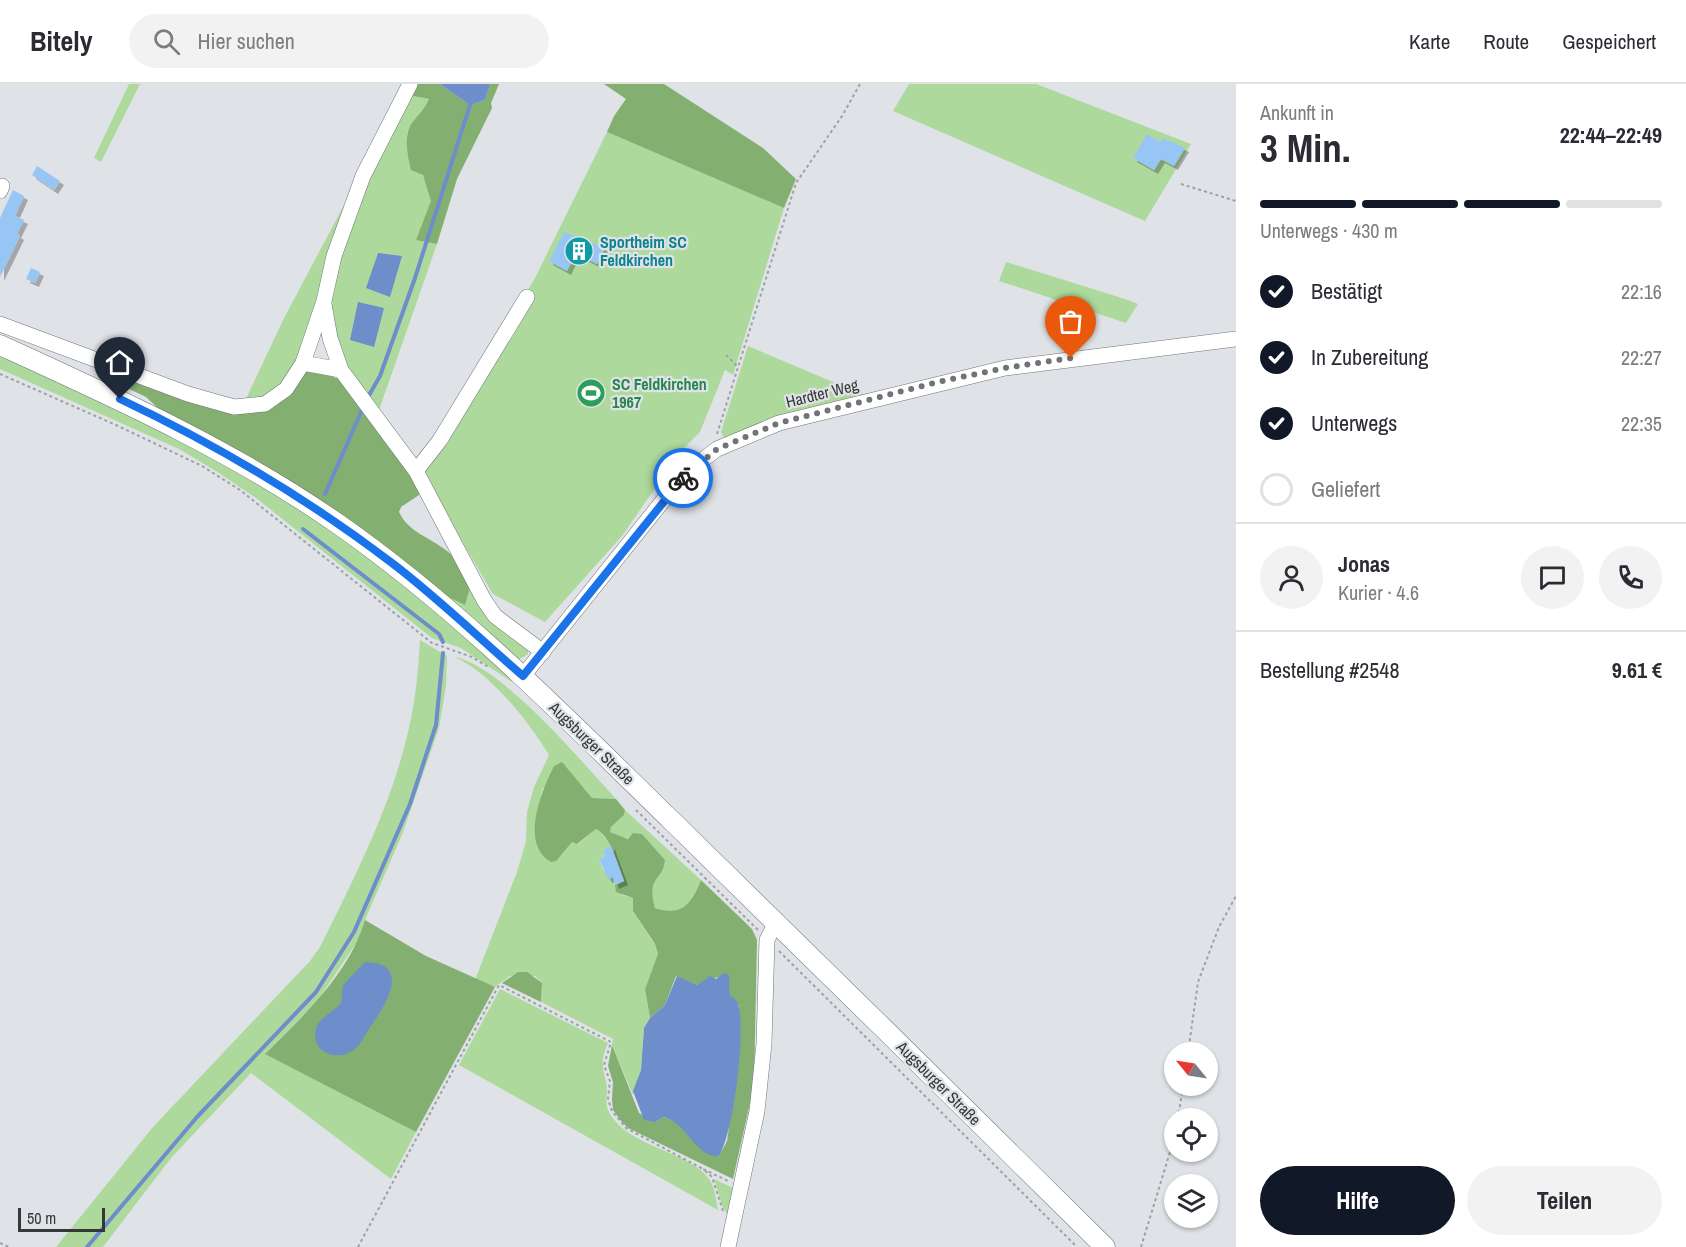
<!DOCTYPE html>
<html lang="de">
<meta charset="utf-8">
<style>
:root{--surface:#fff;--page:#f2f2f3;--text:#2b2b33;--muted:#7c7c81;--line:#e1e1e2;--accent:#111827}
body{margin:0;font-family:"Archivo Narrow",sans-serif;background:var(--page);color:var(--text);height:100vh;display:flex;flex-direction:column;font-size:22px;white-space:nowrap}
*{box-sizing:border-box;margin:0}
p{font-size:20px;color:var(--muted)}
.icon{flex:none;width:33px;height:33px;fill:none;stroke:currentColor;stroke-width:2;stroke-linecap:round;stroke-linejoin:round}
.map{position:relative;flex:1;overflow:hidden}
.details{display:flex;flex-direction:column;background:var(--surface);width:450px}
.details>*{flex:none}
.needle{width:39px;rotate:300deg}
.tools{position:absolute;left:1164px;top:958px;display:grid;gap:12px}
.tools a{display:grid;place-items:center;width:54px;height:54px;border-radius:50%;background:var(--surface);box-shadow:0 2px 4px #0004;font-size:30px}
.scale{position:absolute;left:18px;bottom:15px;width:87px;box-sizing:border-box;padding-left:6px;border:3px solid #363739;border-top:0;font-size:16px;line-height:21px;white-space:nowrap;color:#363739;-webkit-text-stroke:4px #dfe2e6;paint-order:stroke}
.pin{position:absolute;display:grid;place-items:center;width:51px;height:51px;color:#fff;margin:-62px -26px;border-radius:50% 50% 50% 0;rotate:-45deg;box-shadow:0 0 6px #0007}
.pin .icon{rotate:45deg}
.courier{position:absolute;display:grid;place-items:center;width:60px;height:60px;margin:-30px;border:4px solid #1a73e8;border-radius:50%;background:#fff;color:#222;box-shadow:0 2px 8px #0007}
.headline em{font-style:normal;font-weight:700}
.headline div{display:flex;flex-direction:column-reverse}
.headline{display:flex;align-items:center;justify-content:space-between;height:102px;padding:0 24px}
h1{font-size:39px;font-weight:700;line-height:45px}
.bar{display:grid;grid-template-columns:repeat(4,1fr);gap:9px 6px;align-content:center;height:72px;padding:0 24px}
.bar i{height:8px;border-radius:4px;background:var(--line)}
.bar .on{background:var(--accent)}
.bar p{grid-column:span 4}
.line{display:flex;align-items:center;gap:15px;padding:0 24px;border-top:2px solid var(--line)}
.line div{flex:1}
.round{display:grid;place-items:center;flex:none;width:63px;height:63px;border-radius:32px;background:var(--page)}
ol{padding:0 24px;list-style:none}
li{display:flex;align-items:center;gap:18px;height:66px}
li p{margin-inline-start:auto}
li .icon{padding:6px;border-radius:50%;background:var(--accent);color:#fff;stroke-width:4}
li:last-child{color:var(--muted)}
li i{width:33px;height:33px;border:3px solid var(--line);border-radius:50%}
.cta{display:flex;gap:12px;margin-top:auto;padding:12px 24px}
.cta a{flex:1;height:69px;border-radius:36px;background:var(--accent);color:#fff;font-size:24px;font-weight:700;line-height:69px;text-align:center}
.cta a+a{background:var(--page);color:var(--text)}
header{display:flex;align-items:center;gap:36px;box-sizing:border-box;height:84px;padding:0 30px;background:var(--surface);border-bottom:2px solid var(--line)}
header strong{font-size:28px}
nav{display:flex;gap:33px;margin-inline-start:auto;font-size:21px}
.search{width:420px;height:54px;background:var(--page);display:flex;align-items:center;gap:15px;box-sizing:border-box;padding:0 21px;border-radius:33px;color:var(--muted);font-size:22px}
main{display:flex;flex:1;min-height:0}
.map>svg:first-child{display:block}
.green{fill:#adda9c}
.forest{fill:#83b071}
.water{fill:#6d8dcb}
.lines{fill:none;stroke-linecap:round;stroke-linejoin:round}
.stream{stroke:#6d8dcb;stroke-width:4}
.building{fill:#98c6f4;filter:url(#shadow)}
.minor-casing{stroke:#717578;stroke-width:16}
.major-casing{stroke:#717578;stroke-width:21}
.path{stroke:#9ea1a4;stroke-width:2;stroke-dasharray:3 3;stroke-linecap:butt}
.minor{stroke:#fff;stroke-width:15}
.major{stroke:#fff;stroke-width:20}
.done{stroke:#717376;stroke-width:6;stroke-dasharray:0 10.8}
.route{stroke:#1a73e8;stroke-width:8}
.labels{text-anchor:middle;dominant-baseline:central;stroke-width:4.5;stroke-linejoin:round;paint-order:stroke}
.culture-label{font-size:16px;font-weight:bold;fill:#0d838f;stroke:#dfe2e6;text-anchor:start}
.leisure-label{font-size:16px;font-weight:bold;fill:#27864d;stroke:#dfe2e6;text-anchor:start}
.street-label{font-size:16px;fill:#363739;stroke:#dfe2e6}
</style>
<header>
<strong>Bitely</strong>
<div class="search"><svg class="icon" aria-label="search" viewBox="0 0 24 24"><circle cx="10" cy="10" r="6"/><path d="M15 15l6 6"/></svg>Hier suchen</div>
<nav><a>Karte</a><a>Route</a><a>Gespeichert</a></nav>
</header>
<main>
<div class="map">
<svg width="1236" height="1163" viewBox="0 0 1236 1163">
<defs>
<filter id="shadow"><feDropShadow dx="4" dy="4" stdDeviation="0" flood-color="#0004"/></filter>
</defs>
<rect width="100%" height="100%" fill="#dfe2e6"/>
<g class="green">
<polygon points="129,0 140,0 101,78 94,74"/>
<polygon points="909,0 1036,0 1191,60 1145,137 893,27"/>
<path d="M408,11L429,15C424,25 408,42 407,51C406,82 429,87 431,115C431,127 421,144 417,155L437,160L378,329L347,284L337,253L331,214L339,175L367,93Z"/>
<polygon points="607,48 784,124 733,291 725,286 700,348 680,368 622,452 545,538 493,510 421,388 488,271 534,196"/>
<path d="M360,91L295,284C280,306 271,314 245,317L284,234Z"/>
<polygon points="1006,178 1125,215 1138,220 1126,239 999,197"/>
<polygon points="748,262 866,312 724,354 721,348"/>
<path d="M0,268C103,317 206,363 302,426C377,474 444,534 512,592V598L461,564L432,554L256,414L219,389L179,365L0,285Z"/>
<polygon points="470,503 528,565 528,570 518,576 440,509 451,512"/>
<path d="M420,556L447,572L446,602L439,644L403,748L365,836L359,855L318,916L266,969L416,1048L391,1095L251,989L171,1074L103,1163H56L153,1043L310,877L320,863C352,799 389,726 406,656C415,623 418,590 420,556Z"/>
<path d="M454,573C500,580 582,678 616,715L592,714L583,703L543,704C537,726 534,744 539,766L565,765L572,758L578,760L596,745L601,748L611,762L603,766L605,772L599,775L603,786L613,793L622,811L633,814V827L655,861L658,871L645,905L650,934L644,944L641,986L633,1011L612,961L613,955L541,918L542,899L535,892H510L495,903L475,896L517,788L526,757L527,728L534,703L549,671C529,638 489,587 454,573Z"/>
<path d="M625,726L701,796C692,819 681,833 655,824C646,793 664,795 665,776L642,750C629,755 623,756 610,748L611,743L624,731Z"/>
<path d="M500,905L608,959C601,975 602,982 606,998C609,1010 603,1018 610,1030C629,1063 691,1068 709,1095C715,1103 716,1116 718,1126L459,981Z"/>
<polygon points="714,1095 733,1104 728,1131 723,1124"/>
</g>
<g class="forest">
<path d="M415,0H440L470,21L485,16L490,0H499L491,19L492,24L457,95L437,160L416,156L431,117L423,91L411,86C408,73 403,51 412,39C419,30 424,25 429,15L408,11Z"/>
<polygon points="604,0 664,0 763,64 796,95 784,124 607,48 614,32 626,15"/>
<path d="M99,283L244,328L307,285L324,288L338,295L413,389L422,409L401,423L399,428C409,449 430,453 447,467C459,476 464,490 470,503L465,521L440,509L161,327L146,313L100,291Z"/>
<path d="M562,678L592,714L616,715L625,726L624,731L611,743L610,748L628,755L633,749L642,750L665,776C664,796 646,792 655,824C682,833 692,819 701,796L752,845L757,856L754,1001L733,1095L628,1044L621,1037L613,1026L612,1015L613,998L608,982L612,961L639,1029L656,1038L663,1033C686,1037 693,1065 719,1072L727,1057L738,979L739,922L729,909V891L705,896L697,901L676,892L665,921L650,934L645,905L658,870L655,860L633,827V814L616,808L615,801L624,797C618,782 611,752 596,745L577,760L572,758L556,777L551,778C519,760 542,706 554,682Z"/>
<path d="M365,836L426,872L495,903L416,1048L265,970C304,931 349,890 365,836Z"/>
<polygon points="518,888 527,888 542,899 541,918 502,899"/>
</g>
<g class="water">
<polygon points="440,0 490,0 485,16 470,21"/>
<polygon points="378,169 402,172 390,213 366,204"/>
<polygon points="358,218 384,224 374,263 350,256"/>
<path d="M365,878C413,879 385,921 371,942C366,949 361,960 355,965C337,980 306,967 318,940C322,933 335,926 341,919L343,901Z"/>
<path d="M724,889L729,891C730,896 728,905 730,910C732,914 737,915 738,920C746,947 734,1048 719,1072C695,1074 686,1037 663,1033L656,1038L644,1036L633,1007L641,986L644,944L650,934L665,921L677,892L697,901L710,892L716,895Z"/>
</g>
<g class="lines">
<g class="stream">
<polyline points="368,313 380,292 415,194 470,21"/>
<polyline points="325,410 362,326"/>
<polyline points="303,445 439,550 443,558"/>
<polyline points="87,1163 197,1033 316,908 354,848 410,720 436,641 443,569"/>
</g>
</g>
<g class="building">
<polygon points="1147,50 1161,58 1163,54 1185,64 1174,82 1161,75 1154,86 1133,74"/>
<polygon points="37,82 60,97 54,106 32,91"/>
<polygon points="13,106 24,112 15,132 24,136 17,150 20,152 0,193 0,134"/>
<polygon points="564,148 605,164 597,180 576,169 567,187 549,177"/>
<polygon points="31,184 40,188 35,199 26,195"/>
<polygon points="611,762 624,797 615,801 613,793 608,795 599,775 605,772 603,766"/>
</g>
<g class="lines">
<g class="minor-casing">
<g id="minor">
<polyline points="0,107 2,102"/>
<polyline points="324,220 330,254 341,286 416,387 484,516 495,532 543,568"/>
<polyline points="0,240 188,310 234,323 265,320 286,305 303,279 324,217 334,172 363,92 410,0"/>
<polyline points="303,279 341,286"/>
<polyline points="416,387 440,356 527,213"/>
<polyline points="523,592 670,408 696,381 717,365 779,339 1005,284 1236,255"/>
<polyline points="728,1163 757,1027 764,960 767,856 776,838"/>
</g>
</g>
<g class="major-casing">
<path id="major" d="M0,261C116,314 232,366 338,440C460,525 566,634 672,737C817,878 961,1021 1105,1163"/>
</g>
<g class="path">
<polyline points="1181,100 1236,117"/>
<polyline points="726,271 738,283"/>
<polyline points="0,290 116,341 202,382 240,406 432,559 472,573 490,584"/>
<polyline points="717,350 796,99 842,32 860,0"/>
<polyline points="636,726 758,846"/>
<polyline points="779,867 1077,1163"/>
<polyline points="1188,969 1198,898 1219,843 1236,812"/>
<polyline points="1178,1035 1183,1002"/>
<polyline points="723,1127 712,1093 703,1085 728,1097"/>
<polyline points="0,1159 9,1163"/>
<polyline points="358,1163 499,901 611,958 604,981 610,997 608,1015 612,1027 626,1044 703,1085"/>
<polyline points="1141,1163 1174,1055"/>
</g>
<use href="#minor" class="minor"/>
<use href="#major" class="major"/>
</g>
<g class="lines">
<polyline class="done" points="683,394 717,365 779,339 938,298 1005,284 1071,274"/>
<path class="route" d="M120,315C215,360 308,415 392,479C438,514 480,555 523,592L683,394"/>
</g>
<defs>
<g id="building-disc" transform="scale(1.5)"><circle r="9.5" fill="#0f9aa8" stroke="#dfe2e6"/><path d="M-4-6H4V6H1V3H-1V6H-4ZM-2.5-4.3h1.7v1.8h-1.7ZM.8-4.3h1.7v1.8H.8ZM-2.5-1h1.7V.8h-1.7ZM.8-1h1.7V.8H.8Z" fill="#fff"/></g>
<g id="stadium-disc" transform="scale(1.5)"><circle r="9.5" fill="#2e9e5b" stroke="#dfe2e6"/><path d="M0-5a6.5 5 0 1 0 0 10a6.5 5 0 1 0 0-10ZM-3.5-1.8h7v3.6h-7Z" fill="#fff"/></g>
</defs>
<g fill-rule="evenodd">
<use href="#building-disc" x="579" y="167"/>
<use href="#stadium-disc" x="591" y="309"/>
</g>
<g class="labels">
<g class="culture-label">
<text x="600" y="158">Sportheim SC<tspan x="600" dy="18">Feldkirchen</tspan></text>
</g>
<g class="leisure-label">
<text x="612" y="300">SC Feldkirchen<tspan x="612" dy="18">1967</tspan></text>
</g>
<g class="street-label">
<text transform="translate(822 309) rotate(-14)">Hardter Weg</text>
<text transform="translate(592 659) rotate(44)">Augsburger Straße</text>
<text transform="translate(939 999) rotate(45)">Augsburger Straße</text>
</g>
</g>
</svg>
<div class="tools">
<a><svg class="needle" viewBox="-14 -14 28 28"><path d="M0-13l5 13h-10z" fill="#e53935"/><path d="M0 13l5-13h-10z" fill="#7c7c81"/></svg></a>
<a><svg class="icon" aria-label="locate" viewBox="0 0 24 24"><circle cx="12" cy="12" r="6"/><path d="M12 2v4M12 18v4M2 12h4M18 12h4"/></svg></a>
<a><svg class="icon" aria-label="layers" viewBox="0 0 24 24"><path d="M12 4l9 5-9 5-9-5zM3 14l9 5 9-5"/></svg></a>
</div>
<div class="scale">50 m</div>
<div class="pin" style="left:1071px;top:274px;background:#ea580c"><svg class="icon" aria-label="bag" viewBox="0 0 24 24"><path d="M5 8h14l-1 12H6zM9 8a3 3 0 0 1 6 0"/></svg></div>
<div class="pin" style="left:120px;top:315px;background:#1f2937"><svg class="icon" aria-label="home" viewBox="0 0 24 24"><path d="M3 11l9-7 9 7M6 9v11h12V9"/></svg></div>
<div class="courier" style="left:683px;top:394px"><svg class="icon" aria-label="bike" viewBox="0 0 24 24"><circle cx="6" cy="16" r="4"/><circle cx="18" cy="16" r="4"/><path d="M6 16l4-8h5l3 8M10 8l3 8H6M13 5h3"/></svg></div>
</div>
<section class="details">
<div class="headline"><div><h1>3 Min.</h1><p>Ankunft in</p></div><em>22:44–22:49</em></div>
<div class="bar"><i class="on"></i><i class="on"></i><i class="on"></i><i></i><p>Unterwegs · 430 m</p></div>
<ol>
<li><svg class="icon" aria-label="check" viewBox="0 0 24 24"><path d="M5 12l5 5 9-10"/></svg>Bestätigt<p>22:16</p></li>
<li><svg class="icon" aria-label="check" viewBox="0 0 24 24"><path d="M5 12l5 5 9-10"/></svg>In Zubereitung<p>22:27</p></li>
<li><svg class="icon" aria-label="check" viewBox="0 0 24 24"><path d="M5 12l5 5 9-10"/></svg>Unterwegs<p>22:35</p></li>
<li><i></i>Geliefert</li>
</ol>
<div class="line" style="height:108px"><a class="round"><svg class="icon" aria-label="person" viewBox="0 0 24 24"><circle cx="12" cy="8" r="4"/><path d="M4 21q1-7 8-7t8 7"/></svg></a><div><b>Jonas</b><p>Kurier · 4.6</p></div><a class="round"><svg class="icon" aria-label="chat" viewBox="0 0 24 24"><path d="M4 5h16v11H9l-5 4z"/></svg></a><a class="round"><svg class="icon" aria-label="phone" viewBox="0 0 24 24"><path d="M5 4h4l2 5-3 2q2 4 5 5l2-3 5 2v4C11 20 4 13 5 4z"/></svg></a></div>
<div class="line" style="height:78px"><div>Bestellung #2548</div><b>9.61 €</b></div>
<div class="cta"><a>Hilfe</a><a>Teilen</a></div>
</section>
</main>
